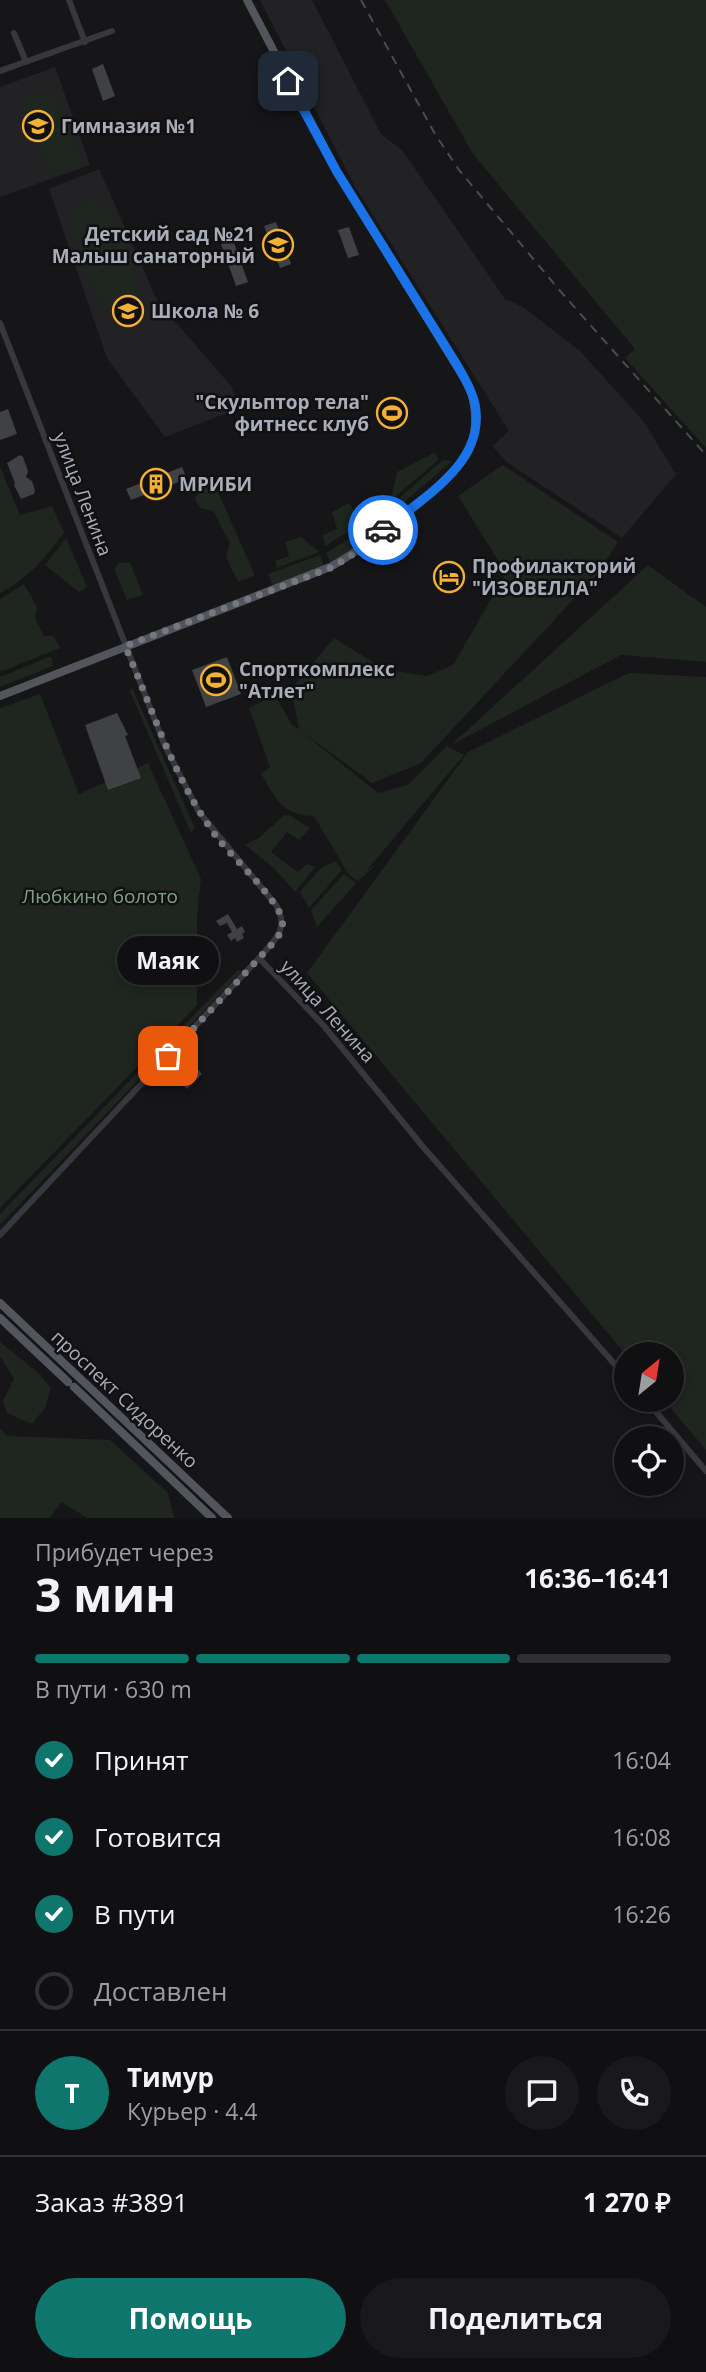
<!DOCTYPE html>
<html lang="ru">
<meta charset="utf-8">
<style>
:root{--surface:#101012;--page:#19191b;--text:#f1f3f6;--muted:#9c9d9f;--line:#303032;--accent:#0f766e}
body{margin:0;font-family:"Open Sans",sans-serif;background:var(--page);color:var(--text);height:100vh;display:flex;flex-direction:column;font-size:26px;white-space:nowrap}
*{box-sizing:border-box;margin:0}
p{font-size:23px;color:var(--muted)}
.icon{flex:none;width:38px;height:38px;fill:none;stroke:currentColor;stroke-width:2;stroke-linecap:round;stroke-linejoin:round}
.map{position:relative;height:1518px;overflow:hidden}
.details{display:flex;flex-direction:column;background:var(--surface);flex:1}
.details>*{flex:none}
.needle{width:46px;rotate:30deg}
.buttons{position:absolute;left:614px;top:1342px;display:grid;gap:14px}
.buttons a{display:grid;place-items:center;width:70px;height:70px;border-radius:50%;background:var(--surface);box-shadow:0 4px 10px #0003,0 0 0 2px var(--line);font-size:35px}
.pin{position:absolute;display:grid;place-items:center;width:60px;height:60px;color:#fff;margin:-30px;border-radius:14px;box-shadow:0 4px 10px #0006}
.courier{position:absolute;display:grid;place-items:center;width:70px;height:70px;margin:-35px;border:5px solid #1a73e8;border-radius:50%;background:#fff;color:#222;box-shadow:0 2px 9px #0007}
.bubble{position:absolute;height:49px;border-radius:24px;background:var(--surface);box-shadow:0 4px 10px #0003,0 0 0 2px var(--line);font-size:23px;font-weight:700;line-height:49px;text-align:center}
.headline em{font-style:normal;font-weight:700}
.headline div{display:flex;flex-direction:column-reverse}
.headline{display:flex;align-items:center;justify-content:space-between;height:119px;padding:0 35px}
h1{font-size:46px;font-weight:700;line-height:52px}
.bar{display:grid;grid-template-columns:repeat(4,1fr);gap:10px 7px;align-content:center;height:84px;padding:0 35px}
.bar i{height:9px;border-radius:5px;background:var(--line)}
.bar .active{background:var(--accent)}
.bar p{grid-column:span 4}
.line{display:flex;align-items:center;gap:18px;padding:0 35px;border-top:2px solid var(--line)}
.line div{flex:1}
.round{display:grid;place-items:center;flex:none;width:74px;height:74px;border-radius:37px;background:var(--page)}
ol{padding:0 35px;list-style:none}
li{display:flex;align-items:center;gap:21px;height:77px}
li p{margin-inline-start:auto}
li .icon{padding:7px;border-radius:50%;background:var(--accent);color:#fff;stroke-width:4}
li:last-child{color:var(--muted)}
li i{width:38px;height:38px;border:4px solid var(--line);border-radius:50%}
.button{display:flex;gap:14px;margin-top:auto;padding:14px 35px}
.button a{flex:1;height:80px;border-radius:42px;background:var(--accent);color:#fff;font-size:28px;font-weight:700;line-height:80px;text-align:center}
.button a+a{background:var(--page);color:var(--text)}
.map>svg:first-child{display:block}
.built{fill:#222225}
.green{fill:#1e261f}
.building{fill:#404145}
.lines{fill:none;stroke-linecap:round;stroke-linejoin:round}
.minor{stroke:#37383d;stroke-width:6}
.major{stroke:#53555c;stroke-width:8}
.rail{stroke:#4a4c52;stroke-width:2;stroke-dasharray:9 7;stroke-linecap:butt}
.done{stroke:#757880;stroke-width:7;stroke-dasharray:0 12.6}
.route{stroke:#1a73e8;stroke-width:9}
.labels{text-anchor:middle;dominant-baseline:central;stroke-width:5;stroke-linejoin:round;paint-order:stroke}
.poi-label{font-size:19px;font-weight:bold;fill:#a8adb8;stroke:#111113;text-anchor:start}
.street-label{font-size:19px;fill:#a8adb8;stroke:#111113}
.park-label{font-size:19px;fill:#7fa381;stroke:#111113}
</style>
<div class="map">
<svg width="706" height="1518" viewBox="0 0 706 1518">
<rect width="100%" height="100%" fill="#161618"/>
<g class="built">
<polygon points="260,0 312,0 381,134 402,150 505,299 523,307 581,352 644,422 676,474 622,538 508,463 492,446 509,431 354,185"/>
<polygon points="55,67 90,165 0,197 0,87"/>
<polygon points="99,169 158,302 231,386 240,408 165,437 107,358 49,189"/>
</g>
<g class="green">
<polygon points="385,0 706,0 706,448 625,358 635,349 473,154"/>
<polygon points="53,87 83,164 51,177 20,99"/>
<path d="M90,200L103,203L110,209L141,289L138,304L125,314L109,313L101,305L71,228C68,213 75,203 90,200Z"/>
<polygon points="434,453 439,459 374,515 370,506 392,494 397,472"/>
<polygon points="443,460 452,461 379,524 376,518"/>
<path d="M503,465L618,542L597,574L421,763L372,783L301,731L378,793L408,785L447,746L464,755L367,870L377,864L358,881L349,875L314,816C281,815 277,799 261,774L270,767L249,708L275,695L292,725L299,729L291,689L334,638L384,669L427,676L453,665L506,573L458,496Z"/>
<path d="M0,467L20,515L52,506L64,532C48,557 26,579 0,593Z"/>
<polygon points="211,476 253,571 254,576 238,582 226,557 230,543 213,511 200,508 195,498"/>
<polygon points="349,503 362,523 325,546 323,535 337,529 332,512"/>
<polygon points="368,527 373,535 331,563 326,553"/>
<polygon points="301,537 319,552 277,568 275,561 289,556 285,542"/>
<polygon points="66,538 87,587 79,592 45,565"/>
<polygon points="320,555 324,566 273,587 268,574"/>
<polygon points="130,562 143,595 127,600 114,569 119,563"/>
<polygon points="648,565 706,607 706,662 621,655 451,745"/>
<polygon points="24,584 37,607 35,618 44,636 54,636 60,648 0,672 0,599"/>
<polygon points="49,657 52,658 53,666 0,687 0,677"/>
<polygon points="629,673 706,677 706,1450 664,1400 672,1400 672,1354 626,1355 307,973 468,752"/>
<polygon points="132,688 195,828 191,833 130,691"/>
<polygon points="40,694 79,794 148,763 201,879 197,915 197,1005 0,1208 0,708"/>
<polygon points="284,815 291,816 310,828 299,840 287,832 271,852 298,872 307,864 315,867 295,892 274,868 245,845 259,838"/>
<polygon points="336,861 342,870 309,908 300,892 321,868"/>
<polygon points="344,874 356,883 317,927 311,910"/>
<polygon points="238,970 242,971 0,1225 0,1214"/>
<polygon points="0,1342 37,1372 51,1388 45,1408 32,1424 7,1413 3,1401 14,1379 0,1356"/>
<polygon points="0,1428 7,1436 110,1440 168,1493 174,1518 88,1518 61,1502 50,1518 0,1518"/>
</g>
<g class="building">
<polygon points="103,64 115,96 103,101 92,69"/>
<polygon points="276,222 291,264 280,268 264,226"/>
<polygon points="349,227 359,255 348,258 338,230"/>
<polygon points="233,240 248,282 236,286 221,244"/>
<polygon points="8,409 17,434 0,440 0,412"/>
<polygon points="20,455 23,457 28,471 26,477 32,481 35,491 34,494 21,499 14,485 15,483 7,463"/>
<polygon points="182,467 187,479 131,500 126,489"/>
<polygon points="227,657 241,694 206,707 192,670"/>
<polygon points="117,713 128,735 125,736 141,778 108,790 85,725"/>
<polygon points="228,914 237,929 242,926 245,932 242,934 244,938 237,942 235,938 231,941 227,935 232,932 227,923 220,926 216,921"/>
<polygon points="195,1066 202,1074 187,1089 180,1082"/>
</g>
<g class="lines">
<g class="minor">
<polyline points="69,0 85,42"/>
<polyline points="14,33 26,62"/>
<polyline points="0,71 112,31"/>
<path d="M0,323L165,746L199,812L276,905C290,929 274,941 259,958L0,1235"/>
<polyline points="259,958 324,1026 424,1148 626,1377"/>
<polyline points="646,1400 706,1471"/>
</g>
<g class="major">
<path d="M0,696L330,567C361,551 455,480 469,450C478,429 476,409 470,388L337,172L247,0"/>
<polyline points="0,1303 228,1518"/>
<polyline points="0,1318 68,1382"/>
<polyline points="74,1387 212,1518"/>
</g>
<polyline class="rail" points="361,0 435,134 459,170 561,292 706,455"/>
</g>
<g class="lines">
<path class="done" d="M168,1056L276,940C280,933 284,928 282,920C279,900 233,858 219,840C174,781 154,712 125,646L330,568L349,557L383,530"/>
<path class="route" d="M288,81L337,172L457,365C464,377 472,390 475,404C487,463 421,499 383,530"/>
</g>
<defs>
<g id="school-ring" transform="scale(1.575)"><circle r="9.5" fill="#111113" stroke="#f2b134" stroke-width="1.5"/><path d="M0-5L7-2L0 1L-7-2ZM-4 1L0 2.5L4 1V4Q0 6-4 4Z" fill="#f2b134"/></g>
<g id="stadium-ring" transform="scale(1.575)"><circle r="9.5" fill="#111113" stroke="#f2b134" stroke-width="1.5"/><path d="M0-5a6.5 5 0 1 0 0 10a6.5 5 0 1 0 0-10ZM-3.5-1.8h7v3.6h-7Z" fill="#f2b134"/></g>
<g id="building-ring" transform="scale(1.575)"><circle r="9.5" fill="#111113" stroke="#f2b134" stroke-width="1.5"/><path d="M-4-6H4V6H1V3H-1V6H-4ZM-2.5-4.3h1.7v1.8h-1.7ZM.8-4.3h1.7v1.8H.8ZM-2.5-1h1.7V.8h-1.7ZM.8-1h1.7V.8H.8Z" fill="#f2b134"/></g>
<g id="hotel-ring" transform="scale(1.575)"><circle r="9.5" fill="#111113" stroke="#f2b134" stroke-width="1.5"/><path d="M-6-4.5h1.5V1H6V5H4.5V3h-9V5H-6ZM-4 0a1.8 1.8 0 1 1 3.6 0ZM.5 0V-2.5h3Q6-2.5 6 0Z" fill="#f2b134"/></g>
</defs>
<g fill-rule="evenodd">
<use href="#school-ring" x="38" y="126"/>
<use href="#school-ring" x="278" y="245"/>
<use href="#school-ring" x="128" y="311"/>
<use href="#stadium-ring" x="392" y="413"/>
<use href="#building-ring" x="156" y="484"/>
<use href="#hotel-ring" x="449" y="577"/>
<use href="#stadium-ring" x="216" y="680"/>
</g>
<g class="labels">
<g class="poi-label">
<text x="61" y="126">Гимназия №1</text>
<text x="255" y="234" text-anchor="end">Детский сад №21<tspan x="255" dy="22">Малыш санаторный</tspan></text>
<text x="151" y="311">Школа № 6</text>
<text x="369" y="402" text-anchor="end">"Скульптор тела"<tspan x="369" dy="22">фитнесс клуб</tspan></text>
<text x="179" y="484">МРИБИ</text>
<text x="472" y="566">Профилакторий<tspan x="472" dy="22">"ИЗОВЕЛЛА"</tspan></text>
<text x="239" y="669">Спорткомплекс<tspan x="239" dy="22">"Атлет"</tspan></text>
</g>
<g class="street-label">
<text transform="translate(83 494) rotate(69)">улица Ленина</text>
<text transform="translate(328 1011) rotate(48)">улица Ленина</text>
<text transform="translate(125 1399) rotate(43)">проспект Сидоренко</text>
</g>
<g class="park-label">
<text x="100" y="896">Любкино болото</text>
</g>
</g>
</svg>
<div class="buttons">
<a><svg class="needle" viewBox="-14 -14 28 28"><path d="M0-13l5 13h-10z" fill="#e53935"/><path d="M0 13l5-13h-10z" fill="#9c9d9f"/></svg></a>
<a><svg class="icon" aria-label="locate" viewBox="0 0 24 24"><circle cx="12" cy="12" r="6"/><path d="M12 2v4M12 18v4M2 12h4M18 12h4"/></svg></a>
</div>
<div class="pin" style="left:168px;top:1056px;background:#ea580c"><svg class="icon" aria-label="bag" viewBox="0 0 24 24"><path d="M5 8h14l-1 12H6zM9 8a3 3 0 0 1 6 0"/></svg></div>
<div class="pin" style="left:288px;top:81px;background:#1f2937"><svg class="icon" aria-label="home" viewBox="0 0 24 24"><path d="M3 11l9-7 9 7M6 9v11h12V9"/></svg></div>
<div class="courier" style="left:383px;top:530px"><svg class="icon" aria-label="car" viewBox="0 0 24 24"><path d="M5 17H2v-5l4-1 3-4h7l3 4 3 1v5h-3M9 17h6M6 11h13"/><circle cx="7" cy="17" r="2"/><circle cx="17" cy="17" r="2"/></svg></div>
<div class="bubble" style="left:117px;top:936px;width:102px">Маяк</div>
</div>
<section class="details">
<div class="headline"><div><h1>3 мин</h1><p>Прибудет через</p></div><em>16:36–16:41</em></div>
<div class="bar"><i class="active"></i><i class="active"></i><i class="active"></i><i></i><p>В пути · 630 m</p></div>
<ol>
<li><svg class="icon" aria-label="check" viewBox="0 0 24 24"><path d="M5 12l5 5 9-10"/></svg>Принят<p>16:04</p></li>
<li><svg class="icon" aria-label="check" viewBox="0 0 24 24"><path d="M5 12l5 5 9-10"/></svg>Готовится<p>16:08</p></li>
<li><svg class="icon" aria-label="check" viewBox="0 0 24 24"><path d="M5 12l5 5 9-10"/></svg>В пути<p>16:26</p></li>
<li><i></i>Доставлен</li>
</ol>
<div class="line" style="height:126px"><b class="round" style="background:var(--accent);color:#fff">Т</b><div><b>Тимур</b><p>Курьер · 4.4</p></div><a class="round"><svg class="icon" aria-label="chat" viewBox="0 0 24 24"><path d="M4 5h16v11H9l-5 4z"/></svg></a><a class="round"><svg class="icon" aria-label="phone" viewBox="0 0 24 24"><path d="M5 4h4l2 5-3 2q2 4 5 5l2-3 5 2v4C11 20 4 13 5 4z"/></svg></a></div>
<div class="line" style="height:91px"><div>Заказ #3891</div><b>1 270 ₽</b></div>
<div class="button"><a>Помощь</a><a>Поделиться</a></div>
</section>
